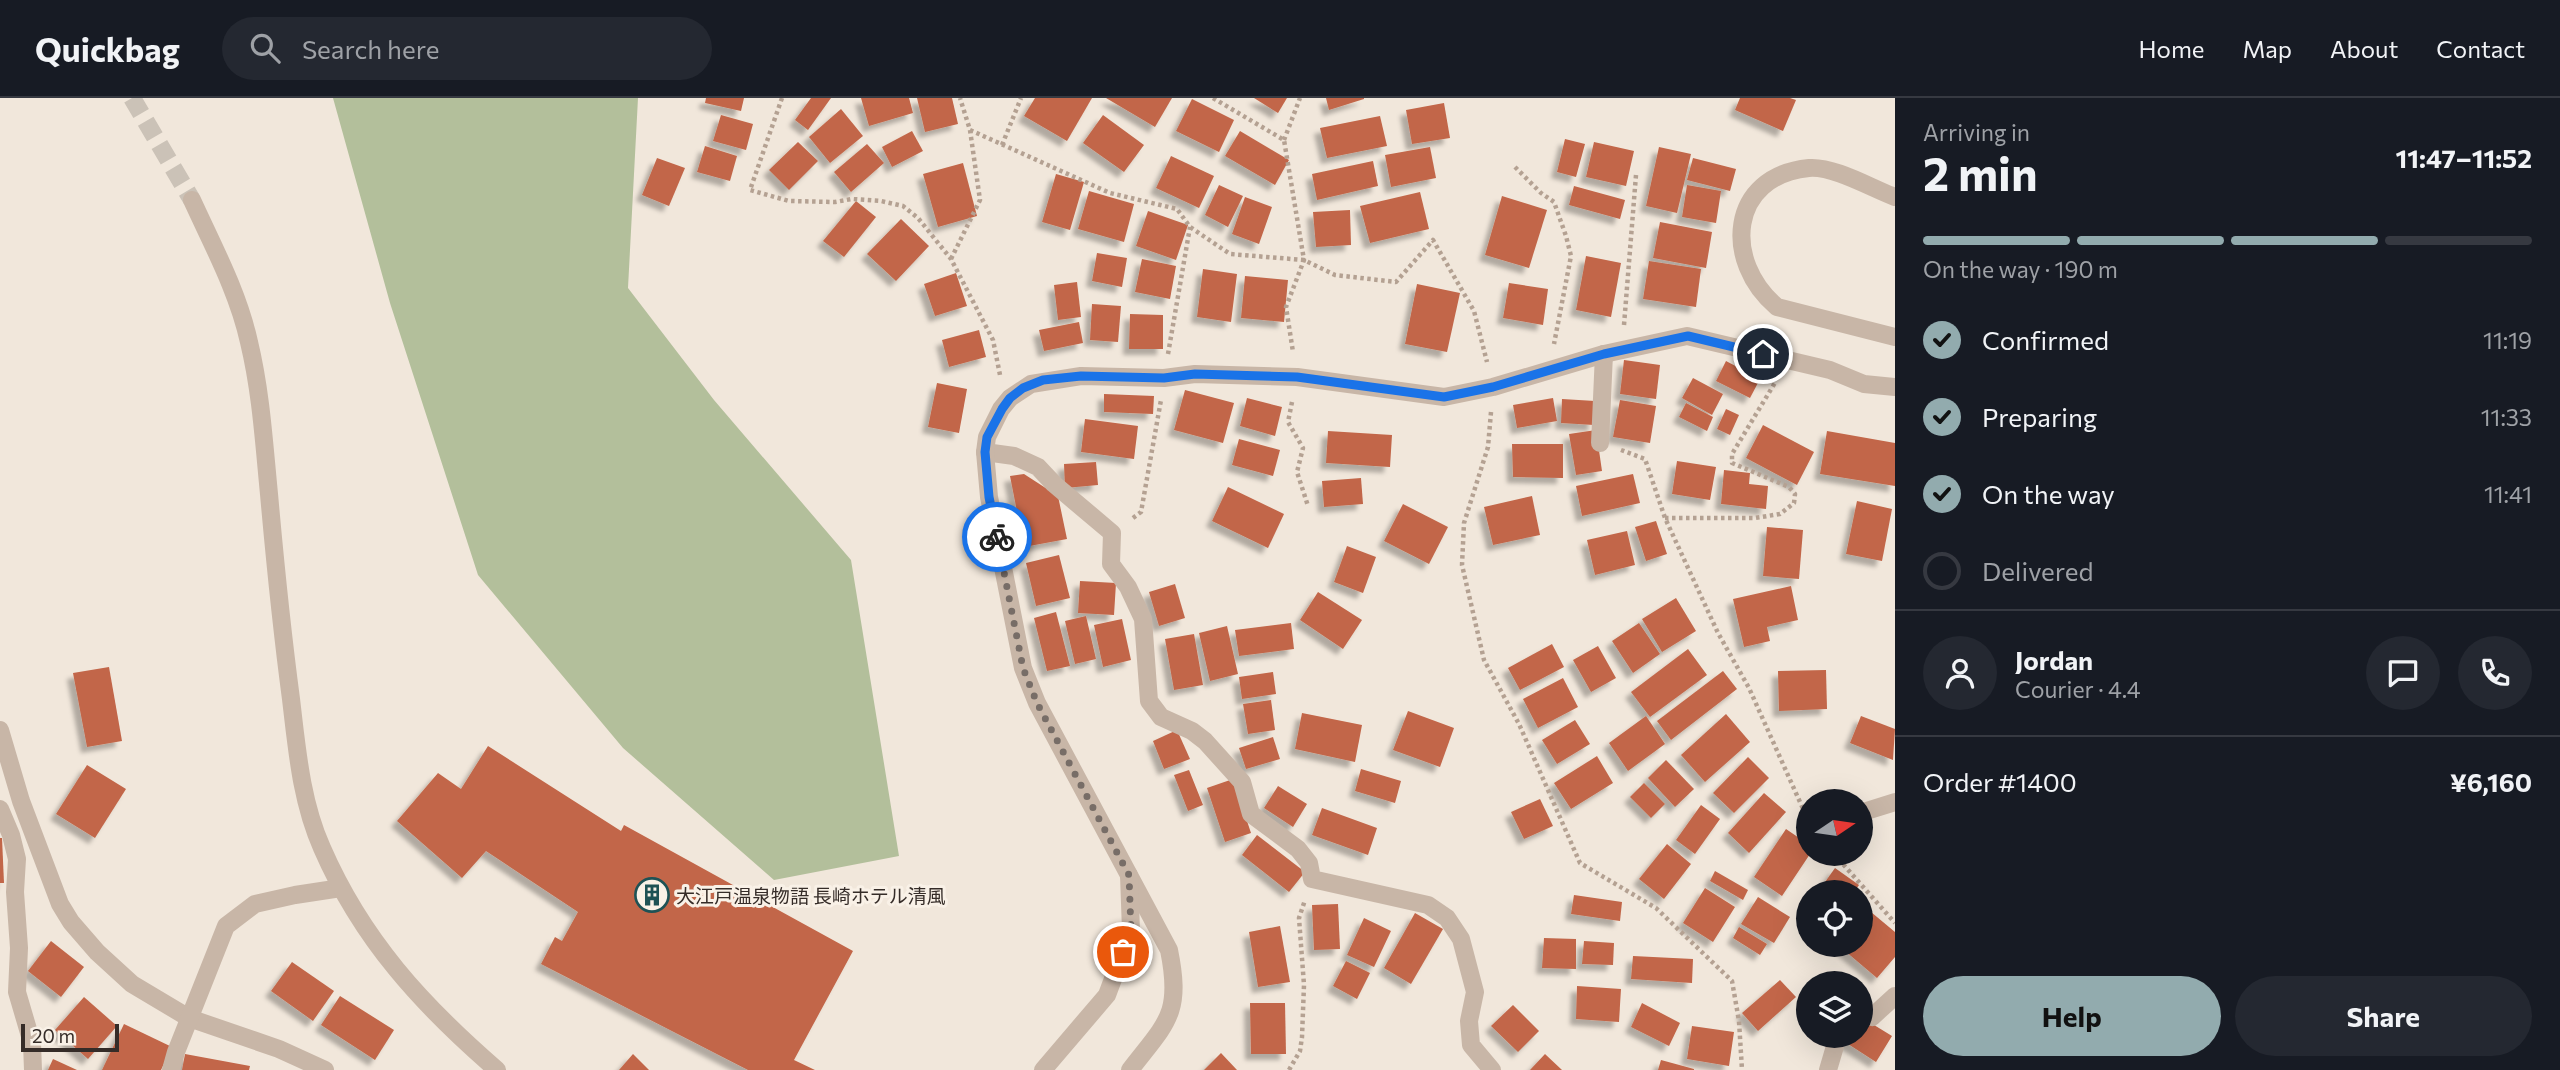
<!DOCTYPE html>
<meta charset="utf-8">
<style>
:root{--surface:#171b24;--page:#242831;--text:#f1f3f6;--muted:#9ea1a6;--line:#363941;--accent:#92abae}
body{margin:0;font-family:Commissioner,"Noto Sans JP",sans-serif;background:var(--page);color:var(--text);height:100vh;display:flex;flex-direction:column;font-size:26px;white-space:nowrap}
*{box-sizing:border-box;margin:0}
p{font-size:23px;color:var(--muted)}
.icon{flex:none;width:38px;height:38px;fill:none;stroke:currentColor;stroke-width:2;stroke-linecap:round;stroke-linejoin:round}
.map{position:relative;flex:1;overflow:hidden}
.side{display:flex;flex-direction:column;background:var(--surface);width:665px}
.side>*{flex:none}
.needle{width:46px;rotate:77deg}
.controls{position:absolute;left:1796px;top:691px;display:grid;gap:14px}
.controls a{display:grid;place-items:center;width:77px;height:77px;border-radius:50%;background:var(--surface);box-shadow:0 7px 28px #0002;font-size:35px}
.scale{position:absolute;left:21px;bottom:18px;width:98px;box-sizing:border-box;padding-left:7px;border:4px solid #352c28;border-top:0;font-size:19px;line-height:24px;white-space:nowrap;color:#352c28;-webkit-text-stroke:5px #f9f1e7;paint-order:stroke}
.pin{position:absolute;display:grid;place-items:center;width:60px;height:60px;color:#fff;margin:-30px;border:4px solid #fff;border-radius:50%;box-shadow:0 2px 7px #0007}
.courier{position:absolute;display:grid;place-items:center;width:70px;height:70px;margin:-35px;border:5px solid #1a73e8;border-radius:50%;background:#fff;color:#222;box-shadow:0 2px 9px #0007}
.head em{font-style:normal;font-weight:700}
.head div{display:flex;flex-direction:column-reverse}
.head{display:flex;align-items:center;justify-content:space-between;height:119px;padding:0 28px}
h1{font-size:46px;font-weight:700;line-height:52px}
.bar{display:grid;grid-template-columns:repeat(4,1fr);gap:10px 7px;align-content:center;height:84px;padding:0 28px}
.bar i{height:9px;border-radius:5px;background:var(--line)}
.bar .selected{background:var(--accent)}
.bar p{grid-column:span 4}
.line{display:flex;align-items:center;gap:18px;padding:0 28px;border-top:2px solid var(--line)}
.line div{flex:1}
.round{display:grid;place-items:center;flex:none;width:74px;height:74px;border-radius:37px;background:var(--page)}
ol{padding:0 28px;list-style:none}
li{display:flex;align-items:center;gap:21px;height:77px}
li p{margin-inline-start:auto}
li .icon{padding:7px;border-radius:50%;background:var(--accent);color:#111;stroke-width:4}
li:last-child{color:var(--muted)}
li i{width:38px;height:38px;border:4px solid var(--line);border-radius:50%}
.primary-button{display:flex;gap:14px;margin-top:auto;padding:14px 28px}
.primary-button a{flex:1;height:80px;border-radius:42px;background:var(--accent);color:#111;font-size:28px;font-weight:700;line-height:80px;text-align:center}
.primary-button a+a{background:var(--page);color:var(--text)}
header{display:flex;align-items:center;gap:42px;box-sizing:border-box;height:98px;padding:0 35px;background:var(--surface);border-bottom:2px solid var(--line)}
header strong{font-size:33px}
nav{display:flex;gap:38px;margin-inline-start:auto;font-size:24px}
.search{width:490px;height:63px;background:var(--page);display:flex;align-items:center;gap:18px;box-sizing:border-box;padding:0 24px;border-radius:38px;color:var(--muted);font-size:26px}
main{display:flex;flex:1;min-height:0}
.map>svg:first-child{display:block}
.green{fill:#b3bf9b}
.building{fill:#c26648;filter:url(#shadow)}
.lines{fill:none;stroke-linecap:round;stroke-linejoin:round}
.tertiary-tunnel{stroke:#cbc2b7;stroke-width:18;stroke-dasharray:18 9;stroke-linecap:butt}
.path{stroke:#b4a192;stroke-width:4.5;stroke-dasharray:3.5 3.5;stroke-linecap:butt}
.service{stroke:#c8b6a7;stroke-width:18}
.minor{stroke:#c8b6a7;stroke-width:18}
.tertiary{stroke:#c8b6a7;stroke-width:18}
.done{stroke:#776d67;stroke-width:7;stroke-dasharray:0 12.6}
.route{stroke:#1a73e8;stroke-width:9}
.labels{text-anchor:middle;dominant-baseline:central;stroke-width:6;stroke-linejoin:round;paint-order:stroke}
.poi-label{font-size:19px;fill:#352c28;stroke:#f9f1e7;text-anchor:start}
</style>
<header>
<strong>Quickbag</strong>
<div class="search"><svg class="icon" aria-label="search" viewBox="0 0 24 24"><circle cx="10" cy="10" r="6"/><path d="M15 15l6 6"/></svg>Search here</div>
<nav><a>Home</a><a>Map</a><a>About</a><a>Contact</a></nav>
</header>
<main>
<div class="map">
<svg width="1895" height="972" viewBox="0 0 1895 972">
<defs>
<filter id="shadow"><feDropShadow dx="-6" dy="6" stdDeviation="2" flood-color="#0004"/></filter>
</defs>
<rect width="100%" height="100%" fill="#f1e7db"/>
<polygon class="green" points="333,0 638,0 628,190 714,302 851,462 899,758 774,782 623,650 478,477 390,205"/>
<g class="building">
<polygon points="706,0 744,0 741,13 705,5"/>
<polygon points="811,0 831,0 808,32 795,22"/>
<polygon points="861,0 909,0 913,15 869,28"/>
<polygon points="917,0 952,0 958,26 925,34"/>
<polygon points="1035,0 1092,0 1067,43 1024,18"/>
<polygon points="1106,0 1172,0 1155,29"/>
<polygon points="1254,0 1287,0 1278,15"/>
<polygon points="1326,0 1364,0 1364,1 1329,12"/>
<polygon points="1740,0 1790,0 1796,2 1783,33 1735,12"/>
<polygon points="1192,1 1234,22 1219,54 1176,33"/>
<polygon points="1444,5 1450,40 1412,46 1406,12"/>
<polygon points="841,11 863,38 830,65 809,39"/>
<polygon points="721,17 753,26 746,52 713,43"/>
<polygon points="1103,17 1144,47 1124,74 1083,45"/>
<polygon points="1380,18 1387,48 1327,60 1320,30"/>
<polygon points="912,33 923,53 892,69 882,49"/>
<polygon points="1240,33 1289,62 1275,87 1225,58"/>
<polygon points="1565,41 1585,46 1576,79 1557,74"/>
<polygon points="798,44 818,63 789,92 769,72"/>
<polygon points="1594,44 1634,53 1626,88 1586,79"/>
<polygon points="867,46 884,65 851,94 834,74"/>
<polygon points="705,48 737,58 730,83 697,74"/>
<polygon points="1430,49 1436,80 1391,89 1385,57"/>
<polygon points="1659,49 1691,56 1677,115 1646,108"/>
<polygon points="1171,58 1214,78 1199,110 1156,90"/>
<polygon points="657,60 685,70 669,108 642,97"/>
<polygon points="1693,60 1736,71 1730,93 1687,82"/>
<polygon points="1373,63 1378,88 1317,102 1312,76"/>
<polygon points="963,65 977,118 938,129 923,76"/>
<polygon points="1056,76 1084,84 1070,132 1042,124"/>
<polygon points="1219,87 1243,98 1228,129 1205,117"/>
<polygon points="1687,87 1721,93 1716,125 1682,119"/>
<polygon points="1574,88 1625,102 1620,121 1569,107"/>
<polygon points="1089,93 1134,106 1124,144 1078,131"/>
<polygon points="1420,94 1429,131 1370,145 1360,108"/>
<polygon points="1502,98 1547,112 1529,170 1485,157"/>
<polygon points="1245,99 1272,109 1259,146 1232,136"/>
<polygon points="856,103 876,119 844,159 823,143"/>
<polygon points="1350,112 1351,147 1316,149 1313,114"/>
<polygon points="1148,113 1188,127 1176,162 1136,148"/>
<polygon points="901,121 929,148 896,183 867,156"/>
<polygon points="1660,124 1712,134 1706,170 1653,160"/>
<polygon points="1097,155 1127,160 1122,189 1092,183"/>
<polygon points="1586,158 1621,165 1611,219 1576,212"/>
<polygon points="1142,161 1176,168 1170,201 1135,194"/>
<polygon points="1649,163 1701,171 1696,209 1643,201"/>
<polygon points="1203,171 1237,176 1231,224 1197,219"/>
<polygon points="956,175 967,208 935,218 924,186"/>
<polygon points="1245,178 1288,182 1284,224 1241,220"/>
<polygon points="1077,184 1081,219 1058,222 1054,187"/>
<polygon points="1509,185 1548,191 1543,227 1503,220"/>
<polygon points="1417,186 1460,195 1447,254 1405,246"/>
<polygon points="1092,206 1121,208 1118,244 1090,242"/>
<polygon points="1130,216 1163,217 1163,251 1129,251"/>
<polygon points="1079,224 1083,245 1044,253 1039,232"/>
<polygon points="979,232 986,259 949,269 942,242"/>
<polygon points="1624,262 1660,267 1656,301 1620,296"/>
<polygon points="1726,263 1760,281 1750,300 1716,283"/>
<polygon points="1693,280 1723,296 1712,317 1682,300"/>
<polygon points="937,285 967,291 959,335 928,329"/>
<polygon points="1185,292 1234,305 1223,345 1174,332"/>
<polygon points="1104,296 1154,298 1153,316 1104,314"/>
<polygon points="1247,300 1282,309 1275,338 1240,328"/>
<polygon points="1553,300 1557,323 1517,330 1513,307"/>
<polygon points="1562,301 1595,303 1594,327 1561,325"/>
<polygon points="1620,302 1656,308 1650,345 1613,339"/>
<polygon points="1686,305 1713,319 1707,333 1679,319"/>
<polygon points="1726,311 1739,317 1730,337 1717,331"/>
<polygon points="1085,321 1138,328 1134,361 1081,354"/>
<polygon points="1763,327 1814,354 1797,387 1746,360"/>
<polygon points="1596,332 1602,373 1576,377 1569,336"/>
<polygon points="1328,333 1392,337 1390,369 1326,365"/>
<polygon points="1827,333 1895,345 1895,388 1820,376"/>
<polygon points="1239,341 1280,352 1273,378 1232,367"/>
<polygon points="1512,346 1563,346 1563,380 1513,379"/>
<polygon points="1677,363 1716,369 1710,402 1672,396"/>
<polygon points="1096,364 1098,387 1065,390 1064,366"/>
<polygon points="1724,372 1750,375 1749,386 1768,388 1766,411 1721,406"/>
<polygon points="1024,376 1058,398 1067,441 1024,449 1010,378"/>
<polygon points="1633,376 1640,405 1582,418 1576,388"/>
<polygon points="1361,380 1363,406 1324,409 1322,383"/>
<polygon points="1228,389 1284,416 1268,450 1212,423"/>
<polygon points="1532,398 1540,437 1493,447 1484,409"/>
<polygon points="1857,403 1892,411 1882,463 1846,456"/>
<polygon points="1403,406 1448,429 1429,466 1384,443"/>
<polygon points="1656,423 1667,456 1646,463 1635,429"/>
<polygon points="1767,429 1803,432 1799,481 1763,478"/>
<polygon points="1627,433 1635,467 1595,477 1587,442"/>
<polygon points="1347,448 1376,459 1363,495 1334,484"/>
<polygon points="1059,457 1070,500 1036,508 1026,465"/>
<polygon points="1080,483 1116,485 1114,517 1078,515"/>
<polygon points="1175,486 1185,520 1159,528 1149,494"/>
<polygon points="1791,488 1798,522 1767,529 1770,543 1744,549 1733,501"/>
<polygon points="1318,494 1362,522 1343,551 1300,522"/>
<polygon points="1676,500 1696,533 1662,554 1642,521"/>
<polygon points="1056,514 1070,568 1047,573 1034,520"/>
<polygon points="1086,518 1096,561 1075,566 1065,523"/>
<polygon points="1122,521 1131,562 1103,569 1094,527"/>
<polygon points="1291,525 1294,551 1239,558 1235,532"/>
<polygon points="1639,525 1660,556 1633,575 1612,543"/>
<polygon points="1227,528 1238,576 1210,583 1199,535"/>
<polygon points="1194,536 1203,587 1174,592 1165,541"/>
<polygon points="1552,546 1564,569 1520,592 1508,570"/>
<polygon points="1598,548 1616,580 1591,594 1573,562"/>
<polygon points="1688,551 1707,577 1650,619 1631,594"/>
<polygon points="109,569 122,643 87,649 73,575"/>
<polygon points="1826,572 1827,611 1779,613 1778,573"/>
<polygon points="1723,573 1737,591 1671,642 1657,623"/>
<polygon points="1273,574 1276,596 1242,601 1239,579"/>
<polygon points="1563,580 1578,609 1538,630 1523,601"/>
<polygon points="1271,602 1275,632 1248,636 1243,606"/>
<polygon points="1408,613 1454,630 1440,669 1393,652"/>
<polygon points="1302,615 1362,627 1355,664 1295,651"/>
<polygon points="1726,616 1750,644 1705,684 1681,657"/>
<polygon points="1646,618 1665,646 1628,673 1609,645"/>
<polygon points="1861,618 1895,631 1893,662 1850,645"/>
<polygon points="1575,622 1590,646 1557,666 1542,642"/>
<polygon points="1177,632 1190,661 1164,671 1153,643"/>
<polygon points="1273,639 1280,661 1246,671 1239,650"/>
<polygon points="488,648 621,733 624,727 853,853 794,962 815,972 748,972 541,866 555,839 562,843 578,814 486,753 462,780 397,723 438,675 461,691"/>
<polygon points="1597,658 1613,685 1571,711 1554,685"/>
<polygon points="1748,659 1769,680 1734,715 1713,695"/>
<polygon points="1666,662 1694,691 1675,709 1648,680"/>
<polygon points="87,667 126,691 95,740 56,716"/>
<polygon points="1361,671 1401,683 1395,705 1355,693"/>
<polygon points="1189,672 1203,707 1188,713 1174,677"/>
<polygon points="1233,681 1251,735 1225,744 1207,690"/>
<polygon points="1644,685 1665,706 1651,720 1630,699"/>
<polygon points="1278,688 1307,706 1293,729 1264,710"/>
<polygon points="1764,695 1786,714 1749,755 1728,735"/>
<polygon points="1540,701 1553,728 1524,741 1511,714"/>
<polygon points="1701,707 1720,721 1695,756 1676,742"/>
<polygon points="1322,710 1377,730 1368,757 1312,737"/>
<polygon points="1786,731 1808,746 1808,756 1810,756 1782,798 1754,779"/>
<polygon points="1257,737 1305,774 1289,794 1242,757"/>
<polygon points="0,740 2,740 4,785 0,785"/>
<polygon points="1667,746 1691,766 1664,801 1639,781"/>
<polygon points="1835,770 1859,787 1854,794 1818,794"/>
<polygon points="1715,773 1748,792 1743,802 1710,783"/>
<polygon points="1705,790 1735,809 1713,844 1683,825"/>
<polygon points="1574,797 1622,804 1620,823 1571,816"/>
<polygon points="1758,799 1790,819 1774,845 1741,826"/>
<polygon points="1338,806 1340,851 1314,852 1312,807"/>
<polygon points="1865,809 1895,834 1895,859 1877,880 1838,847 1860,847 1860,815"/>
<polygon points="1415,815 1443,831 1411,886 1384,870"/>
<polygon points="1364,820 1391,833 1374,869 1347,857"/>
<polygon points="1280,828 1290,884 1258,889 1249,834"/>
<polygon points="1739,829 1767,846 1760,857 1733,840"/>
<polygon points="1544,840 1576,841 1576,871 1542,870"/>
<polygon points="51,843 84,869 61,899 28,873"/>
<polygon points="1584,843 1614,845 1613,867 1582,866"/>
<polygon points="1633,858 1693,861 1692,885 1631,881"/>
<polygon points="1346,863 1370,875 1357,901 1333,888"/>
<polygon points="292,864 334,893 313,923 271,893"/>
<polygon points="1780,882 1796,899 1758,933 1742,915"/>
<polygon points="1577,888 1621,891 1619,924 1576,921"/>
<polygon points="340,898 394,932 375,962 321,927"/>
<polygon points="84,899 117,928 88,961 55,932"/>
<polygon points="1250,905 1285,905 1286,956 1251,956"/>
<polygon points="1642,905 1680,925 1669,948 1631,929"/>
<polygon points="1513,907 1539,933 1518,954 1491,928"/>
<polygon points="1861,919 1892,938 1876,964 1845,944 1849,938 1860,938"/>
<polygon points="124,926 172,949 161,972 102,972"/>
<polygon points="1692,928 1734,934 1729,968 1687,961"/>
<polygon points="1221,955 1237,972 1204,972"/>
<polygon points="185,956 250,968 249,972 182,972"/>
<polygon points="633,956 649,972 619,972"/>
<polygon points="1545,956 1562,972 1530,972"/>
<polygon points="53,961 77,972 48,972"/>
<polygon points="1661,962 1694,971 1694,972 1658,972"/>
</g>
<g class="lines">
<polyline class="tertiary-tunnel" points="132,0 192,102"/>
<g class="path">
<polyline points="782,0 750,92 789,103 835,104 852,101 881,103 903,108 918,120 951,161 993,242 1000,277"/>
<polyline points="1213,0 1284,42 1304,162 1286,209 1293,254"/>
<polyline points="970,32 1110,95 1177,111 1190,129 1230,156 1304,162 1335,177 1396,184 1433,142 1474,213 1487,264"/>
<polyline points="1284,42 1300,0"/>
<polyline points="1002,47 1021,0"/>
<polyline points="1515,69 1541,95 1554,104 1566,138 1571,158 1554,246"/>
<polyline points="951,161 980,102 970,32 960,0"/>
<polyline points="1624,227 1636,77"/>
<polyline points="1168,256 1190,129"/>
<polyline points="1292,304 1288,324 1303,350 1297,374 1308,408"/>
<polyline points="1491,314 1488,349 1464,425 1462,467 1484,562 1519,626 1580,765 1656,810 1732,883 1739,923 1742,972"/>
<polyline points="1621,352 1645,361 1665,420 1718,535 1749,590 1808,722"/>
<polyline points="1133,420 1141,414 1161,302"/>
<polyline points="1665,420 1755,420 1780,416 1794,405 1795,396 1789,389 1732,365 1732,356 1776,283"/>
<polyline points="1834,756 1895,825"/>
<polyline points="1289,972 1300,953 1302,939 1304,887 1299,820 1305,802"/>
</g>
<g class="service">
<polyline points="1600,345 1604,256"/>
<polyline points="1860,715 1895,704"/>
</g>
<g class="minor">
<polyline points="985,354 1014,358 1038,369 1054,386 1112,435 1111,466 1128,489 1143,521 1149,603 1161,619 1192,633 1205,643 1242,684 1251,716 1298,751 1309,765 1312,781 1428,807 1447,820 1461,841 1475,894 1469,923 1471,947 1492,972"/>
<polyline points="0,632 21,703 60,806 71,824 97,854 132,886 189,920 279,951 325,972"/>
<polyline points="0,711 11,737 17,761 15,794 19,850 17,894 32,945 33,972"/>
<polyline points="1860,912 1872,919 1895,898"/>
<polyline points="171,972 176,954 226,828 255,806 295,797 341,790"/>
<path d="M1130,972C1167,924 1182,916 1169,852L1037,605L1023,570L989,399L985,354L987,339L1001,311L1010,300L1031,286L1081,278L1164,280L1195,276L1297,279L1444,299L1493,289L1604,256L1687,238L1830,272L1864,286L1895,289"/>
<polyline points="1828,972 1838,938"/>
</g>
<g class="tertiary">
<path d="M1895,99C1871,90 1834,68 1809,70C1728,78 1723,164 1777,209L1895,239"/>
<path d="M192,102C213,148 238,194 249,244C261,294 264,345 269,396C275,464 282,533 291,601C297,651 301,703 322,750C362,842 422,907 497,972"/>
<polyline points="1043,972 1107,897 1131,833 1129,777"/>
</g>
</g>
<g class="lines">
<polyline class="done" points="997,439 1023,570 1037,605 1129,777 1131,833 1123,854"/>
<polyline class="route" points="997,439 989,399 985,354 987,339 1002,311 1010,300 1023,290 1043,282 1081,278 1164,280 1195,276 1297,279 1444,299 1493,289 1604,256 1688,238 1763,256"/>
</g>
<defs>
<g id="building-ring" transform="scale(1.75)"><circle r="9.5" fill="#f9f1e7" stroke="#1e5255" stroke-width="1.5"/><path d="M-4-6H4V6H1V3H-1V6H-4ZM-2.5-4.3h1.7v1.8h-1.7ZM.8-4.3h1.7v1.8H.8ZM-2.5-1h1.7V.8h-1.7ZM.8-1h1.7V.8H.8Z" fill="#1e5255"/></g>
</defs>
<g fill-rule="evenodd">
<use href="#building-ring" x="652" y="797"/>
</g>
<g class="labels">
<g class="poi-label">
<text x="676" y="797">大江戸温泉物語 長崎ホテル清風</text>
</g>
</g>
</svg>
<div class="controls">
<a><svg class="needle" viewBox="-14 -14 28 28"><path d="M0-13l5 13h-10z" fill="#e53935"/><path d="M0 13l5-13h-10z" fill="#9ea1a6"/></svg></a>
<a><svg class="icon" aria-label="locate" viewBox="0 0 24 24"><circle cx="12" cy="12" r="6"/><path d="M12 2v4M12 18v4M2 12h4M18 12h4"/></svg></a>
<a><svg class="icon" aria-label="layers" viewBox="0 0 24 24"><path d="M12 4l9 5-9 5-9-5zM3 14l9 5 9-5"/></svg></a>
</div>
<div class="scale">20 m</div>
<div class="pin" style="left:1123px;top:854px;background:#ea580c"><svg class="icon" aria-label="bag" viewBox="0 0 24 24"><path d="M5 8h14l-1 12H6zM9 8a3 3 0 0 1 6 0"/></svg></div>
<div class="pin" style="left:1763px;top:256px;background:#1f2937"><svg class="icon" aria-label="home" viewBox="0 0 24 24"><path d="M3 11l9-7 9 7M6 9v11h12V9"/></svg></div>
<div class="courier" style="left:997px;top:439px"><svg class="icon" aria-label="bike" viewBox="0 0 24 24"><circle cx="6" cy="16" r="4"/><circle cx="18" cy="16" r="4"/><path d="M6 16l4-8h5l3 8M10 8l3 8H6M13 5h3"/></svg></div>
</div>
<section class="side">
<div class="head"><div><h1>2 min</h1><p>Arriving in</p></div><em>11:47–11:52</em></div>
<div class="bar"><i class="selected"></i><i class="selected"></i><i class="selected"></i><i></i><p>On the way · 190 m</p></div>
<ol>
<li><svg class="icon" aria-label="check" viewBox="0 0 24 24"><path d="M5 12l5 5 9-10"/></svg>Confirmed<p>11:19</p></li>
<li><svg class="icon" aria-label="check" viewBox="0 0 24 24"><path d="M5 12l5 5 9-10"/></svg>Preparing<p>11:33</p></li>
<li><svg class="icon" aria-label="check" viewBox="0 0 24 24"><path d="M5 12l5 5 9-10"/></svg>On the way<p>11:41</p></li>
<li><i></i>Delivered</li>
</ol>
<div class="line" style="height:126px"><a class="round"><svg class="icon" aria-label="person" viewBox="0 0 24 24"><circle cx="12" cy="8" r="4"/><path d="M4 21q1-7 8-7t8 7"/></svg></a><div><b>Jordan</b><p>Courier · 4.4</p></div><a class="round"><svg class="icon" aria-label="chat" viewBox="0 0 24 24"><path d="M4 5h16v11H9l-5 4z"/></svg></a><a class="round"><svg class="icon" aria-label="phone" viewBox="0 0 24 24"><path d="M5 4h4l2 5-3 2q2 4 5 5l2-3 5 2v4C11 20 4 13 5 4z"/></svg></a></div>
<div class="line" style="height:91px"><div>Order #1400</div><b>¥6,160</b></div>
<div class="primary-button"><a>Help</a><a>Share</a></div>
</section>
</main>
